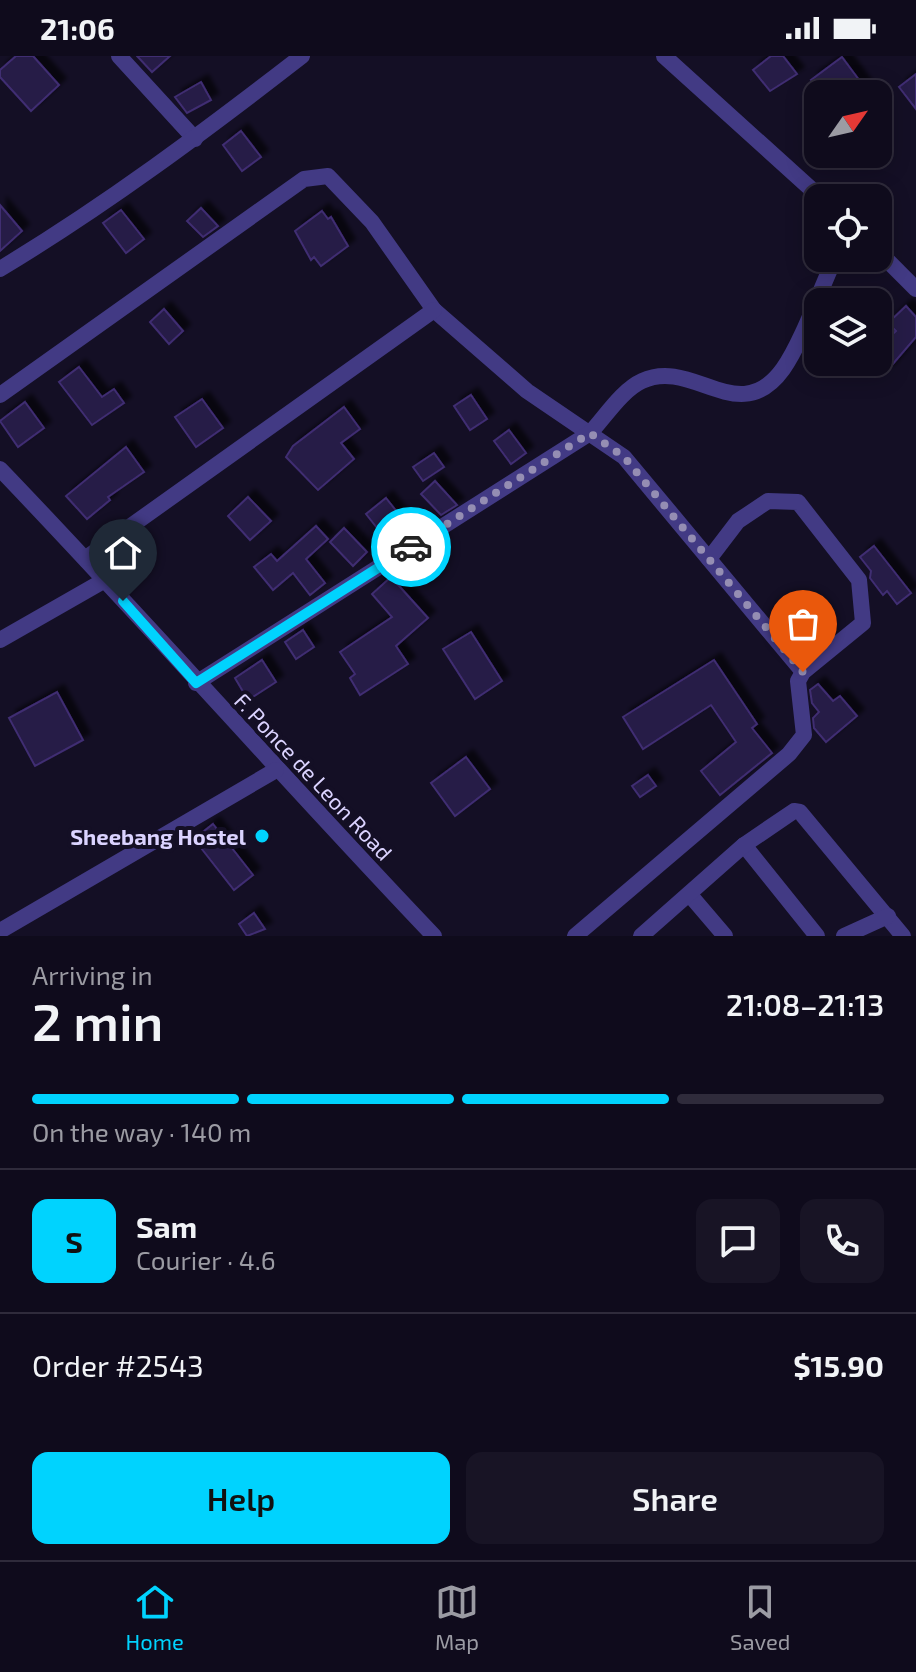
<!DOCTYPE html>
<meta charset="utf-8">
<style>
:root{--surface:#0f0b1c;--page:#181425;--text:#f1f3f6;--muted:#9b9ba3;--line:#2f2b3b;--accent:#00d3fe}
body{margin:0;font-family:"Exo 2",sans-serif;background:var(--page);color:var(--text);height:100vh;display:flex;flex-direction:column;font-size:30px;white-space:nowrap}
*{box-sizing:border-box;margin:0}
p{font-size:26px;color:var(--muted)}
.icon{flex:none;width:44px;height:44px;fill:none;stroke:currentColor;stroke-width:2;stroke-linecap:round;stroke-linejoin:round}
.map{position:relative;height:880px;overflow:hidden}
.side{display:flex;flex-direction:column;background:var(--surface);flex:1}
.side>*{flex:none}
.needle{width:52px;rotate:56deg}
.tools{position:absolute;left:804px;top:24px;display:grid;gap:16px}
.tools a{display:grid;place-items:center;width:88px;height:88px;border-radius:16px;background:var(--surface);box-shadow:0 4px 20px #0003,0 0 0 2px var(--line);font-size:40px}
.pin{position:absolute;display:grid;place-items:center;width:68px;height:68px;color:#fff;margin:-82px -34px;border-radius:50% 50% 50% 0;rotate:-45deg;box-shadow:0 0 8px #0007}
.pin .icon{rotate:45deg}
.courier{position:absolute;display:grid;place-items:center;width:80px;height:80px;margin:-40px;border:6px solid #00d3fe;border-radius:50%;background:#fff;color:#222;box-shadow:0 2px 10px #0007}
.head em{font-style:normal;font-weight:600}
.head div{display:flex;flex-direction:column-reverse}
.head{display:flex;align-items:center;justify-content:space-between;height:136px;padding:0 32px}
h1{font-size:52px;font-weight:600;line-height:60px}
.bar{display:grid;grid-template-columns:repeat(4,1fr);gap:12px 8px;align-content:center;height:96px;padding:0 32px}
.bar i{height:10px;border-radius:6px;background:var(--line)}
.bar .current{background:var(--accent)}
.bar p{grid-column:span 4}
.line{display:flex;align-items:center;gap:20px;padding:0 32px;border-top:2px solid var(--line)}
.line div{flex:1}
.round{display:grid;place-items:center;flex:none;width:84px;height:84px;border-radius:16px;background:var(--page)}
.primary-button{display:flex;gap:16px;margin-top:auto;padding:16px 32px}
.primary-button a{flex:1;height:92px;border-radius:16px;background:var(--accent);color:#111;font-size:32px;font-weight:600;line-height:92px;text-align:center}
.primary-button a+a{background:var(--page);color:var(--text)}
.status{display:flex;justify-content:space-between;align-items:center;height:56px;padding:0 40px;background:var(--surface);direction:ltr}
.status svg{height:22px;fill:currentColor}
.tabs{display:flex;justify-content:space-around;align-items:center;height:112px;border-top:2px solid var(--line);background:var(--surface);font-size:22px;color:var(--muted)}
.tabs a{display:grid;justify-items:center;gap:4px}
.tabs .current{color:var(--accent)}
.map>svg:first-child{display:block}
.building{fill:#271b46;stroke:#3f2d72;stroke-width:2;filter:url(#shadow)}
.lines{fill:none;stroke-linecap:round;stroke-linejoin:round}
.minor{stroke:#423a84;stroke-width:16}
.done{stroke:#958eb3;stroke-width:8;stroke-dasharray:0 14.4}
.route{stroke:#00d3fe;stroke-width:10}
.poi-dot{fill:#00d3fe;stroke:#140f25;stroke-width:3}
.labels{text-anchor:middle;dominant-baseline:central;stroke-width:8;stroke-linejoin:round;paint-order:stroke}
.street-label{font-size:22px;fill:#dbd3ff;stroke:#140f25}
.poi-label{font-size:22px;font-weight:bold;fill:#dbd3ff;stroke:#140f25;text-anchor:end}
</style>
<div class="status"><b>21:06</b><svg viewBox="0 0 49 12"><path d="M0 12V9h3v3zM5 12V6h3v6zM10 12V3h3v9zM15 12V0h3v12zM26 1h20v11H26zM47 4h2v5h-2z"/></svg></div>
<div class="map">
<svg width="916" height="880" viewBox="0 0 916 880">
<defs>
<filter id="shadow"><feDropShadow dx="7" dy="-7" stdDeviation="2" flood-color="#0009"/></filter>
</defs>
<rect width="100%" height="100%" fill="#140f25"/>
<g class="building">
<polygon points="16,0 33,0 59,29 31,55 0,21 0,14"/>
<polygon points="137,0 170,0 152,16"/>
<polygon points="771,0 783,0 797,18 770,35 753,14"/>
<polygon points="842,1 865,32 856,38 822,38 811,24"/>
<polygon points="916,18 916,53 899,31"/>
<polygon points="201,26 211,44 187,57 175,41"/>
<polygon points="241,75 261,101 242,115 223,89"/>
<polygon points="0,149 22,175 0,195"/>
<polygon points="201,152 218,170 203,181 187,165"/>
<polygon points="121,154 144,183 126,197 103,167"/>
<polygon points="322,155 328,163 331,161 348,190 321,210 314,201 311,204 295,175"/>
<polygon points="906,250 916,261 916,281 886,316 878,308 878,292 896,275 888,267"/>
<polygon points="164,253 183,275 169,288 150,266"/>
<polygon points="79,311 102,341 114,333 124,347 92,369 59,326"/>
<polygon points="471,339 487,363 470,374 454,350"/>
<polygon points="202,343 223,372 196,391 175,361"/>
<polygon points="25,346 44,372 18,391 0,365"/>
<polygon points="344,351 360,373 341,387 354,403 318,434 286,401 293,390"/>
<polygon points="509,374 526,397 511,408 494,385"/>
<polygon points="126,391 144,416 108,441 110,444 87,463 66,440"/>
<polygon points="434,397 444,411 423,425 413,411"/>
<polygon points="435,425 457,449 441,459 421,438"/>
<polygon points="248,441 271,465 250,484 228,460"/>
<polygon points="386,442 409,471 389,487 366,458"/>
<polygon points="316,470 328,483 306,503 325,527 310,539 293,517 273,534 254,511 271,498 277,505"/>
<polygon points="344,472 367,496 353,510 330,486"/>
<polygon points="874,490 911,537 897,548 887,535 883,539 870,522 871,515 860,501"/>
<polygon points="391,521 428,562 396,590 408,608 360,639 350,622 355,618 340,596 392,561 372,538"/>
<polygon points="303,574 314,591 296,603 285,586"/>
<polygon points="471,576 502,625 475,643 443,593"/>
<polygon points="262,604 276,626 248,644 235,622"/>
<polygon points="714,604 757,668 752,672 772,697 720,739 701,715 736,686 711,649 643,693 623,661"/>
<polygon points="818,628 833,645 840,640 857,660 826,686 814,672 813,662 819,656 812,647 810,634"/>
<polygon points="57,636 83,684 35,710 9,662"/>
<polygon points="466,701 490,733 455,760 431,727"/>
<polygon points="648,719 656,730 640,741 632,730"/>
<polygon points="213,768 253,819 234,834 194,783"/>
<polygon points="254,857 265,873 247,880 239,868"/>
</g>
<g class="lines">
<g class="minor">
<polyline points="119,0 195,83"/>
<polyline points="664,0 821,142"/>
<polyline points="878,195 916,233"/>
<path d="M0,213C106,149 204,76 302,0"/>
<polyline points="0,339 304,123 328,120 372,166 434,254 527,335 624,401 803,616"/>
<path d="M0,413C147,566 287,726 434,880"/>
<polyline points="86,502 434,254"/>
<polyline points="0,584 105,524"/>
<path d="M196,627L590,377C605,361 622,334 642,325C693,301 739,374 783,313C801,288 821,232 835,202"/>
<polyline points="744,789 817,880"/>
<polyline points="690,839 725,880"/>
<polyline points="0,875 276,714"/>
<polyline points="575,880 789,698 804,679 798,625 803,616 863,567 859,524 798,446 768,445 738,465 709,503"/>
<polyline points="641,880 744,789 794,755 800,756 903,880"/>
<polyline points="844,880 888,860"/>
</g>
</g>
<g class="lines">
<polyline class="done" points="411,491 590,377 624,401 803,616"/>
<polyline class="route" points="123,545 196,627 411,491"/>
</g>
<circle class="poi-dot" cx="262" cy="780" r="8"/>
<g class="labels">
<g class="street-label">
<text transform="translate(314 720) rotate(47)">F. Ponce de Leon Road</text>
</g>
<g class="poi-label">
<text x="246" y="780">Sheebang Hostel</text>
</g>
</g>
</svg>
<div class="tools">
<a><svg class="needle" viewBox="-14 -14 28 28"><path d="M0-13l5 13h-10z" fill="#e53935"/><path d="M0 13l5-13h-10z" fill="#9b9ba3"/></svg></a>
<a><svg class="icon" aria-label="locate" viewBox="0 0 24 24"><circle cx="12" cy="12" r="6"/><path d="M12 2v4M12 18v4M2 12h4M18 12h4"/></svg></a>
<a><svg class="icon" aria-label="layers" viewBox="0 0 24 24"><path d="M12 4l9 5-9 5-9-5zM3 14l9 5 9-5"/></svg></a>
</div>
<div class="pin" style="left:803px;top:616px;background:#ea580c"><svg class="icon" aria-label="bag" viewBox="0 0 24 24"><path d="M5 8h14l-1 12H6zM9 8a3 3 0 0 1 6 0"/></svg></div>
<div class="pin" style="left:123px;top:545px;background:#1f2937"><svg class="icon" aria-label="home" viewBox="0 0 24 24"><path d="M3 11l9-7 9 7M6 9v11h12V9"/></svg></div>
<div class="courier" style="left:411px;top:491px"><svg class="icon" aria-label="car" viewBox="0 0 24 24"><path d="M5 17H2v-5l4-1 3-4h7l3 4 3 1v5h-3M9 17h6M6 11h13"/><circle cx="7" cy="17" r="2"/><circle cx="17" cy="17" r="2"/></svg></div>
</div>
<section class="side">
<div class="head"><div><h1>2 min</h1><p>Arriving in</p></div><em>21:08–21:13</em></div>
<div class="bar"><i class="current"></i><i class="current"></i><i class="current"></i><i></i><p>On the way · 140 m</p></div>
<div class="line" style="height:144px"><b class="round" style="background:var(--accent);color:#111">S</b><div><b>Sam</b><p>Courier · 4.6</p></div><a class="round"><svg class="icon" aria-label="chat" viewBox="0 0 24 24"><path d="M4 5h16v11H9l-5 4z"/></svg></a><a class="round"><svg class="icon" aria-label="phone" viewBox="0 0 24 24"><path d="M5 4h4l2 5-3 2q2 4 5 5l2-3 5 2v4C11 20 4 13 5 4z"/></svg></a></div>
<div class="line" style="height:104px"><div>Order #2543</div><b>$15.90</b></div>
<div class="primary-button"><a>Help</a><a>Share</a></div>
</section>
<nav class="tabs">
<a class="current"><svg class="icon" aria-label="home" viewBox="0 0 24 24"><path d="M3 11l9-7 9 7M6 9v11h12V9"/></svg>Home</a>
<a><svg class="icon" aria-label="map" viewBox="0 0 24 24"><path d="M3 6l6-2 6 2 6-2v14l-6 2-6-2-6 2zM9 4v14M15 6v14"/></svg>Map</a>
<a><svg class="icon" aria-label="saved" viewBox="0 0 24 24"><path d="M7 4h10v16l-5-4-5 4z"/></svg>Saved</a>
</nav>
